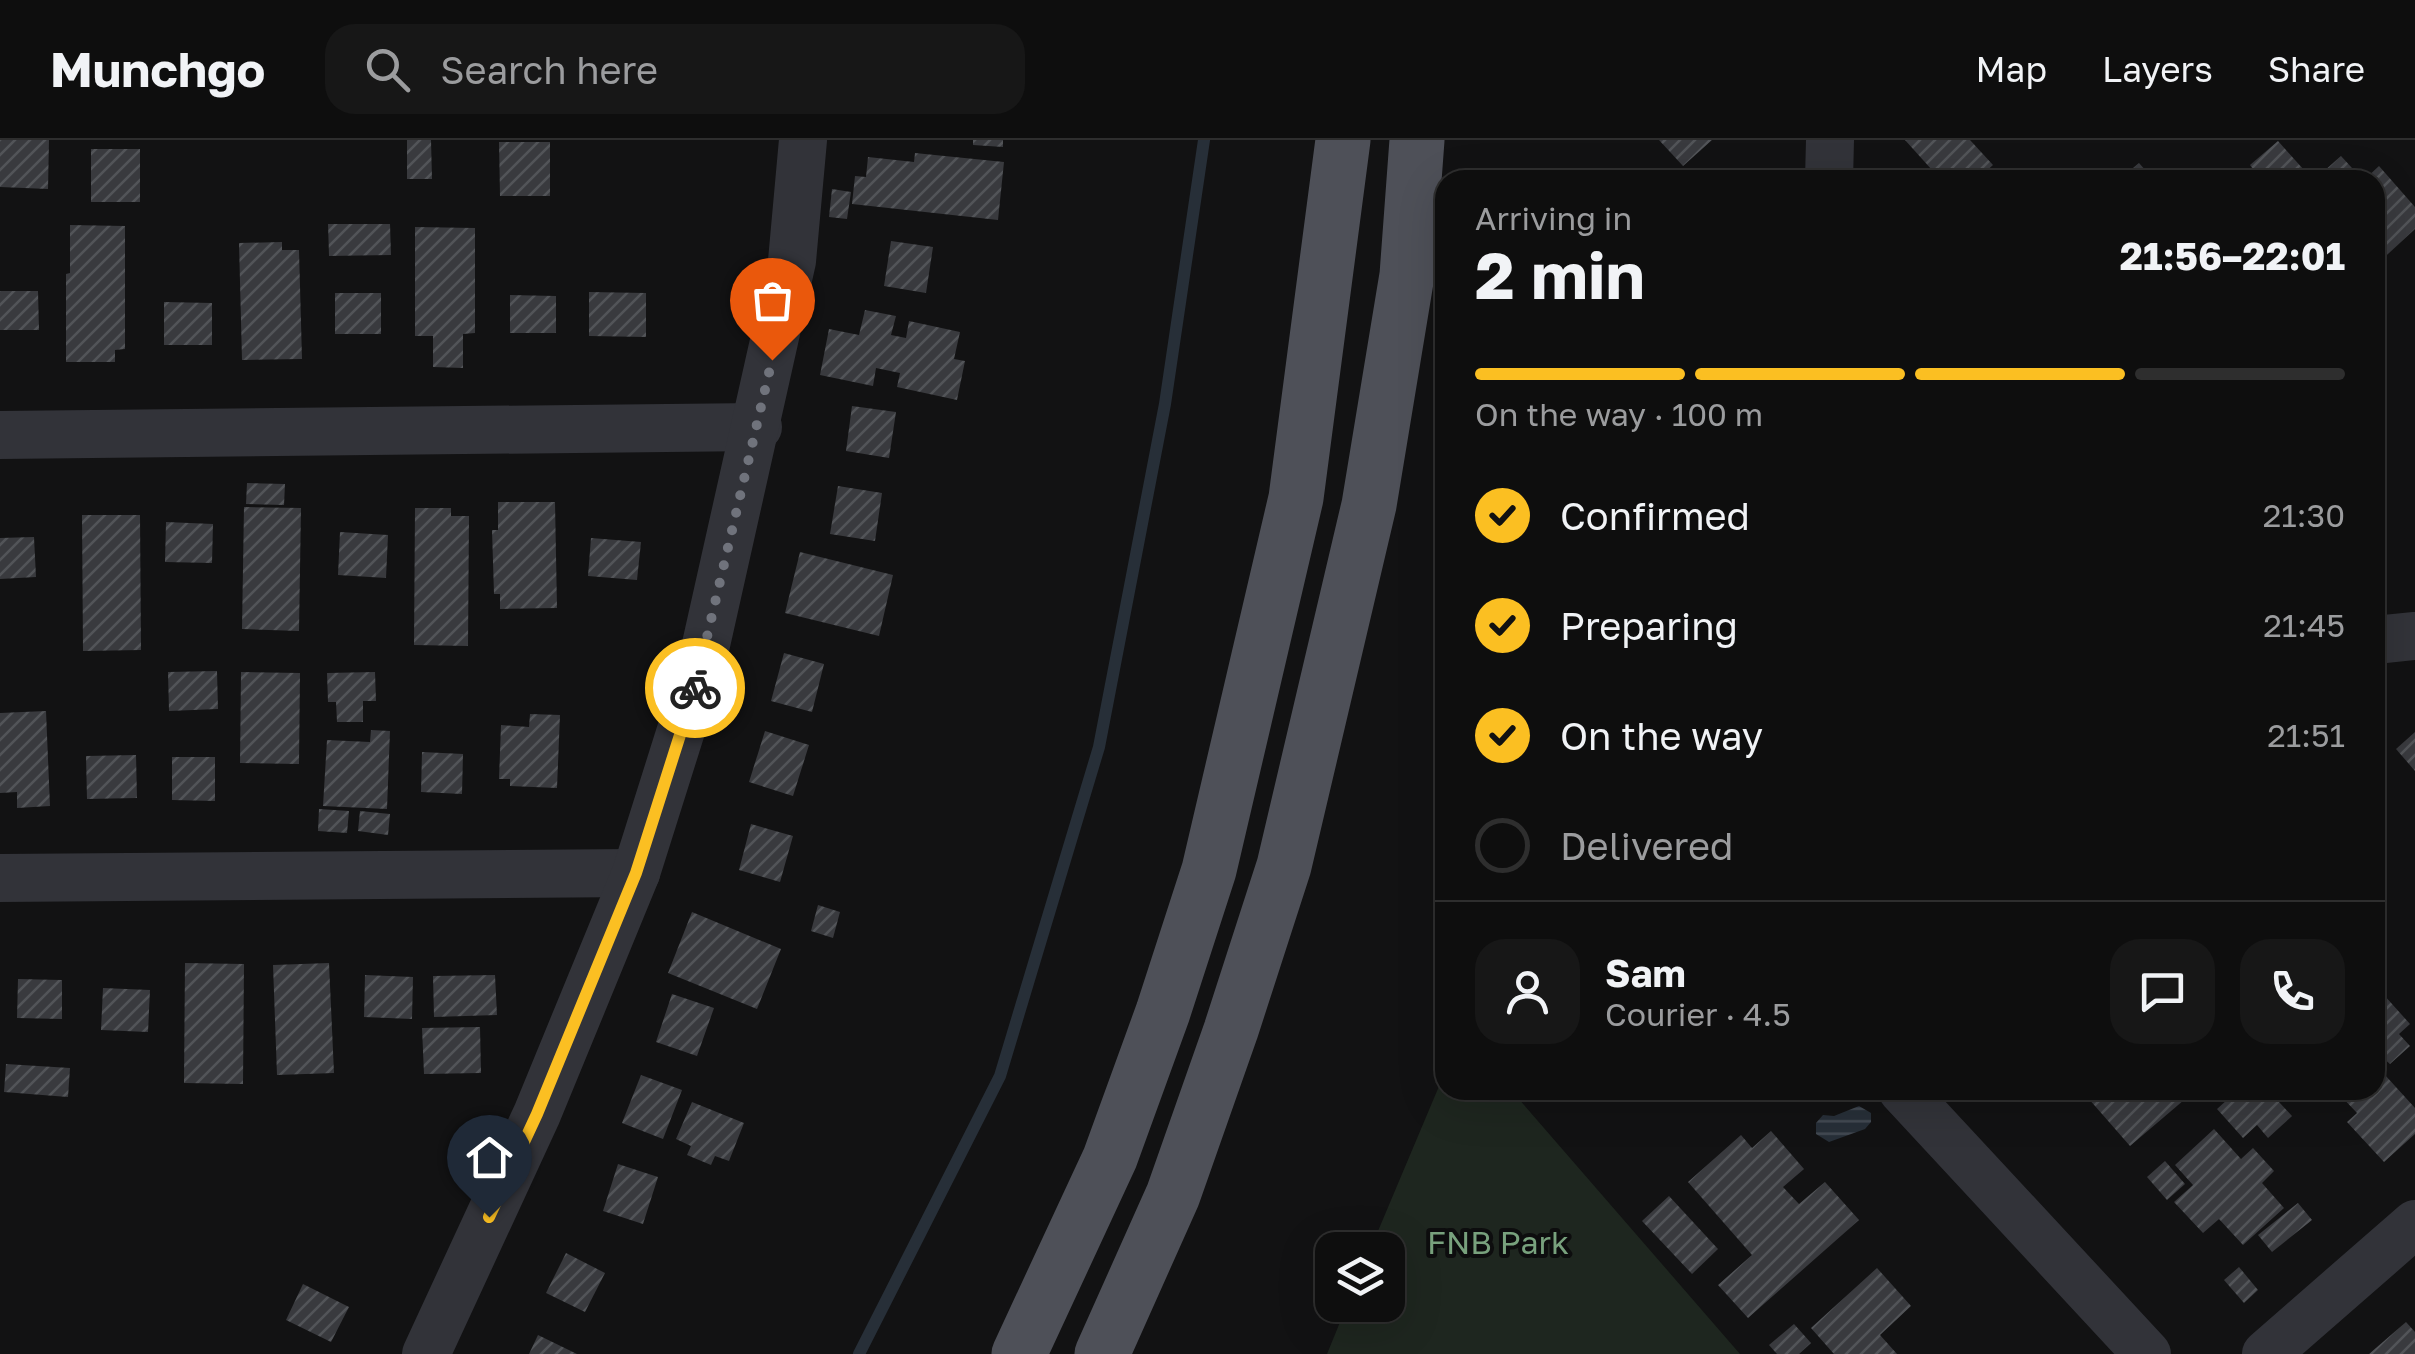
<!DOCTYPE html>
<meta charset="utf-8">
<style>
:root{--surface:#0e0e0e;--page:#171717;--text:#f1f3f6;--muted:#9b9c9e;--line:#2e2e2e;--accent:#fbbf22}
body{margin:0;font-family:"Golos Text",sans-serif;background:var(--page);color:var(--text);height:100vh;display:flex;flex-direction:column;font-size:38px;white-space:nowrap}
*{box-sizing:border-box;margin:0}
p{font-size:32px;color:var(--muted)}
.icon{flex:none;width:55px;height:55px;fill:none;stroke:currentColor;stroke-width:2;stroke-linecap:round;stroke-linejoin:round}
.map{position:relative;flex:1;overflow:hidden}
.details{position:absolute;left:1435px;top:30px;width:950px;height:930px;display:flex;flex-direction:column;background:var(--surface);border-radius:30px;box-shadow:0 10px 40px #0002,0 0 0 2px var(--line)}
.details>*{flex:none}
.fabs{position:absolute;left:1315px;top:1092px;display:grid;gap:20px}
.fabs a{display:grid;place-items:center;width:90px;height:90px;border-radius:20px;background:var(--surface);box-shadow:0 10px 40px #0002,0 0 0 2px var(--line);font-size:50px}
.pin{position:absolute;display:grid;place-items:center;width:85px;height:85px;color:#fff;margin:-102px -42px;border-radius:50% 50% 50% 0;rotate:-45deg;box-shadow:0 0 10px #0007}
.pin .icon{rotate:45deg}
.courier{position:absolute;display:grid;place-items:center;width:100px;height:100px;margin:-50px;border:8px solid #fbbf22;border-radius:50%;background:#fff;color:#222;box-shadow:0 2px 12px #0007}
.head em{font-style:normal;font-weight:700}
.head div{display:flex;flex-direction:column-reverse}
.head{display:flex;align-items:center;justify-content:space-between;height:170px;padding:0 40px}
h1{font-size:65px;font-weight:700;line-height:75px}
.bar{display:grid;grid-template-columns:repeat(4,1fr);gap:15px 10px;align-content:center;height:120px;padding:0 40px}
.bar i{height:12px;border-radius:8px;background:var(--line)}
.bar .selected{background:var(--accent)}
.bar p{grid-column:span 4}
.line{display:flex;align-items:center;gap:25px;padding:0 40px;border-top:2px solid var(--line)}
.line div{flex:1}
.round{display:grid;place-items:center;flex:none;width:105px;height:105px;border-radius:30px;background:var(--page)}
ol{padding:0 40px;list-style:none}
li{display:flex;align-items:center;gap:30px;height:110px}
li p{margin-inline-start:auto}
li .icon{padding:10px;border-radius:50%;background:var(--accent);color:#111;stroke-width:4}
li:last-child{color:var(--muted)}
li i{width:55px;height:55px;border:5px solid var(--line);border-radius:50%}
header{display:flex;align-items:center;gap:60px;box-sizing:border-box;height:140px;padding:0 50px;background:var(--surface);border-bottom:2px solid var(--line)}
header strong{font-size:48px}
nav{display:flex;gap:55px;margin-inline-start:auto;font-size:35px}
.search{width:700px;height:90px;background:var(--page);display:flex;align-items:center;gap:25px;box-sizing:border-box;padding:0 35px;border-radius:30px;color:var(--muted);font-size:38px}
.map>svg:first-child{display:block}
.park{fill:#1e261f}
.water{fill:url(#water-rules)}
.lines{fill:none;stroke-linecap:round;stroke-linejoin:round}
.stream{stroke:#272f38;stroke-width:12}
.building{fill:url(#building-hatch)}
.minor{stroke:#323339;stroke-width:48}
.primary{stroke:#4e5058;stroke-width:55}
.done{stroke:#70737c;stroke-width:10;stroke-dasharray:0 18}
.route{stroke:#fbbf22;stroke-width:12}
.labels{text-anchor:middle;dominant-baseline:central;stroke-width:8;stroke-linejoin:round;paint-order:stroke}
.park-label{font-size:32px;fill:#78a17d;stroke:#0d0d0e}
</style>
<header>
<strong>Munchgo</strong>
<div class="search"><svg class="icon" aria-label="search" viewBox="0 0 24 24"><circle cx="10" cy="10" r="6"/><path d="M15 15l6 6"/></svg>Search here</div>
<nav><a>Map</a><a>Layers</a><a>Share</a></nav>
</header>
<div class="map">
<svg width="2415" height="1214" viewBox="0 0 2415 1214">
<defs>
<pattern id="water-rules" width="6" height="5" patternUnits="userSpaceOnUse" patternTransform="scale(2.5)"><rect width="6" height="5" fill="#272f38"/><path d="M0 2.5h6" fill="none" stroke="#434a53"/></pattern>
<pattern id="building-hatch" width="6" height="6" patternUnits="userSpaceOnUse" patternTransform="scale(2.5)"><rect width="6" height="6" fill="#393a3e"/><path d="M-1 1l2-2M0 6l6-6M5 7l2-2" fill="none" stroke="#525458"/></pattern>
</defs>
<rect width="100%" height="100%" fill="#121213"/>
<polygon class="park" points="1445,932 1445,950 1511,950 1740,1214 1327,1214 1347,1165 1388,1165 1388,1110 1370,1110"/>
<polygon class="water" points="1859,966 1871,973 1871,982 1865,989 1829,1002 1816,994 1816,983 1823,975 1834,976"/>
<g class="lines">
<polyline class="stream" points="859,1214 1000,936 1099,607 1165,264 1204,0"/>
</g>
<g class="building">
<polygon points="0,0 49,0 48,49 0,47"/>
<polygon points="407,0 431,0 432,39 407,39"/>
<polygon points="973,0 1003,0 1003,7 973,5"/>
<polygon points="1659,0 1712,0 1683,26"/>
<polygon points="1905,0 1970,0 1993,25 1976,40 1941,40"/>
<polygon points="2278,1 2313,40 2261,40 2250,25"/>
<polygon points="499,2 550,2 550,56 500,56"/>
<rect x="91" y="9" width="49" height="53"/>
<polygon points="915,13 1004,22 998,80 852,64 855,36 866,37 868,17 914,22"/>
<polygon points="2341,16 2363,40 2314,40"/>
<polygon points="2139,23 2154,40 2119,40"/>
<polygon points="2379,26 2415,67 2415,89 2375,126 2375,40 2364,40"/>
<polygon points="1709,28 1720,40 1695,40"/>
<polygon points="832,49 851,52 847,79 829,77"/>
<polygon points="328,84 390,84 391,115 329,116"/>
<polygon points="70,85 125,86 125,209 115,210 115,222 66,222 66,134 70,133"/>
<polygon points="415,87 475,88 475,193 463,194 463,228 433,227 433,196 415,196"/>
<polygon points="891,101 933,107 926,153 884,146"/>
<polygon points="282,102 282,110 299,110 302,219 242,220 239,103"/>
<polygon points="0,151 38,151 39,190 0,190"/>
<polygon points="589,152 646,153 646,197 589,196"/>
<rect x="335" y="153" width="46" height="41"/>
<polygon points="510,155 556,156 556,193 510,193"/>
<polygon points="164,162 212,163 212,205 164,205"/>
<polygon points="865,170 896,176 891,195 906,198 909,181 960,192 954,219 965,221 957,260 897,247 900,233 876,228 873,246 820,235 829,189 859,195"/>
<polygon points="852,266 896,272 889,318 846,311"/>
<polygon points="247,343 285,344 284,365 246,364"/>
<polygon points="838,346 882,353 875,401 830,394"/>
<polygon points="498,362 555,362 557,468 500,469 500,454 494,454 492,390 498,390"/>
<polygon points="244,367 301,368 299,491 242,489"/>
<polygon points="415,368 451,368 451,376 469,376 468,506 414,505"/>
<polygon points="82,375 140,375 141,510 83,511"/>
<polygon points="166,382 213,384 212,423 165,422"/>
<polygon points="340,392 388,395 386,438 338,435"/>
<polygon points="34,397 36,437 0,439 0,398"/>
<polygon points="591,398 641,402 637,440 588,436"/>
<polygon points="800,412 893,435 879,496 785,473"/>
<polygon points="784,513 824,524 812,572 771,561"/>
<polygon points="217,531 218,569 169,571 168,532"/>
<polygon points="241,532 300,533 299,624 240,623"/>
<polygon points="375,532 376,561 363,561 363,582 337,582 336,562 328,562 327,533"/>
<polygon points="46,571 50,666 17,668 17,652 0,653 0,573"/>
<polygon points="530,574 560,575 557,648 510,646 510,639 499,639 501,585 529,587"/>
<polygon points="371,590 390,591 387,669 323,666 327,600 370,602"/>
<polygon points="765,591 809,605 793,656 749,642"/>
<polygon points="2415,592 2415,631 2396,609"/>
<polygon points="422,612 463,614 462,654 421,652"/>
<polygon points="136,615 137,658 87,659 86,616"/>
<polygon points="172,617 215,617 215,661 172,660"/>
<polygon points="319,669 349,671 347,693 318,691"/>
<polygon points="360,671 390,674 388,695 358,691"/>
<polygon points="751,684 793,696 780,742 739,730"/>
<polygon points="818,765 840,772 833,798 811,791"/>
<polygon points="692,772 781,809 757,869 668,833"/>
<polygon points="185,823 244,824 243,944 184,943"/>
<polygon points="329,823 334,933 277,935 273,825"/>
<polygon points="365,835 413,837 412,879 364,877"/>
<polygon points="495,835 497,875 434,877 433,836"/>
<polygon points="18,839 62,840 62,879 17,878"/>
<polygon points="2375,845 2410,884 2399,894 2410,906 2390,924 2375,911"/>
<polygon points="103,848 150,850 148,892 101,890"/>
<polygon points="672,854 714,868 697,916 656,902"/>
<polygon points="480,887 481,933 424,934 422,888"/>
<polygon points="6,924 70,928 68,957 4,952"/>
<polygon points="2375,924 2415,968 2415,994 2384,1022 2347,982 2357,973 2340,955 2332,962 2321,950 2375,950"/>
<polygon points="641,935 682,950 663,999 622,983"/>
<polygon points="2081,950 2175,950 2184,960 2130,1006"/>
<polygon points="2238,950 2268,950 2292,976 2268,998 2257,985 2243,998 2217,969"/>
<polygon points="692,962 744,983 729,1021 715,1016 711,1025 687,1015 691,1006 676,999"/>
<polygon points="2214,989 2241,1019 2253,1008 2274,1031 2262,1043 2284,1068 2243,1105 2219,1079 2203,1093 2174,1062 2193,1045 2175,1025"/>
<polygon points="1771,991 1804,1029 1783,1047 1799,1064 1825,1042 1859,1080 1748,1178 1718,1145 1752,1115 1688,1042 1741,995 1752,1008"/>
<polygon points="2165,1021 2185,1044 2167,1060 2147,1037"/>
<polygon points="618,1024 658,1037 643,1084 603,1071"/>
<polygon points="1669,1056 1718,1109 1692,1134 1642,1081"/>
<polygon points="2298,1063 2312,1080 2272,1112 2258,1095"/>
<polygon points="566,1113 605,1133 585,1172 546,1153"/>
<polygon points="2239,1127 2258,1150 2244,1163 2224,1140"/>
<polygon points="1877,1128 1911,1166 1880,1195 1897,1214 1834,1214 1811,1188"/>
<polygon points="303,1144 349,1167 331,1202 286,1180"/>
<polygon points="2406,1182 2415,1192 2415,1214 2369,1214"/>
<polygon points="1794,1184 1811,1203 1799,1214 1777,1214 1769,1205"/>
<polygon points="538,1195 577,1214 529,1214"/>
</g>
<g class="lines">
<g class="minor">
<polyline points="1829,40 1830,0"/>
<polyline points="0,295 758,287"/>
<polyline points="2375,500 2415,496"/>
<polyline points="0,738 636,733"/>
<polyline points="1902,950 2147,1214"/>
<polyline points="426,1214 537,974 636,733 701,527 792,121 803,0"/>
<polyline points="2266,1214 2415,1084"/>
</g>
<g class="primary">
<polyline points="1019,1214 1110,1018 1163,872 1209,730 1296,358 1343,0"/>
<polyline points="1102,1214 1173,1055 1231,890 1284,726 1369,365 1407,135 1417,0"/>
</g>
</g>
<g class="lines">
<polyline class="done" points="695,548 772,220"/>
<polyline class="route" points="489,1077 537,974 636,733 695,548"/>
</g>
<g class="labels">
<g class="park-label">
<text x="1498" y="1102">FNB Park</text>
</g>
</g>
</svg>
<div class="fabs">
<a><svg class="icon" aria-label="layers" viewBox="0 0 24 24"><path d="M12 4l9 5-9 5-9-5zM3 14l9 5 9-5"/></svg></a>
</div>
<div class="pin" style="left:772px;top:220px;background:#ea580c"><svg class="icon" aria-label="bag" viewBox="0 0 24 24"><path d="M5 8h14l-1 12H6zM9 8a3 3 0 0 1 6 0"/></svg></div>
<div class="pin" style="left:489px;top:1077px;background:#1f2937"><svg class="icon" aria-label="home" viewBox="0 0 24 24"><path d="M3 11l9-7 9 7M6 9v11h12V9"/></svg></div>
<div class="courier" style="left:695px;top:548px"><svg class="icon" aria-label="bike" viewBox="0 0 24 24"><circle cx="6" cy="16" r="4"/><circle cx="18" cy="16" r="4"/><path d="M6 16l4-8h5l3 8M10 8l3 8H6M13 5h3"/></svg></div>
<section class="details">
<div class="head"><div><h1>2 min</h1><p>Arriving in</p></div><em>21:56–22:01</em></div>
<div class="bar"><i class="selected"></i><i class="selected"></i><i class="selected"></i><i></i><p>On the way · 100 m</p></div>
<ol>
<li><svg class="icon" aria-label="check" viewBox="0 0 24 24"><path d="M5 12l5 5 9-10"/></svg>Confirmed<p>21:30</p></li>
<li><svg class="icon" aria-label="check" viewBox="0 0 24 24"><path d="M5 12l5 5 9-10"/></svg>Preparing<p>21:45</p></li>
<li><svg class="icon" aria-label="check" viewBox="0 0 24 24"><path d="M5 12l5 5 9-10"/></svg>On the way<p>21:51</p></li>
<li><i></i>Delivered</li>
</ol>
<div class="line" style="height:180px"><a class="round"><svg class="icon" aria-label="person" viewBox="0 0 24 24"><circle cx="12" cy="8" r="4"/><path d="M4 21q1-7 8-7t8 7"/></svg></a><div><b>Sam</b><p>Courier · 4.5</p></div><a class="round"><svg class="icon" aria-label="chat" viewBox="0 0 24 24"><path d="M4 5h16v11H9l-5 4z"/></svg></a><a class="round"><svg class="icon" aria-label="phone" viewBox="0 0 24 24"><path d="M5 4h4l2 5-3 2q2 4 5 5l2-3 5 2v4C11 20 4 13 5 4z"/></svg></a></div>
</section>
</div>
